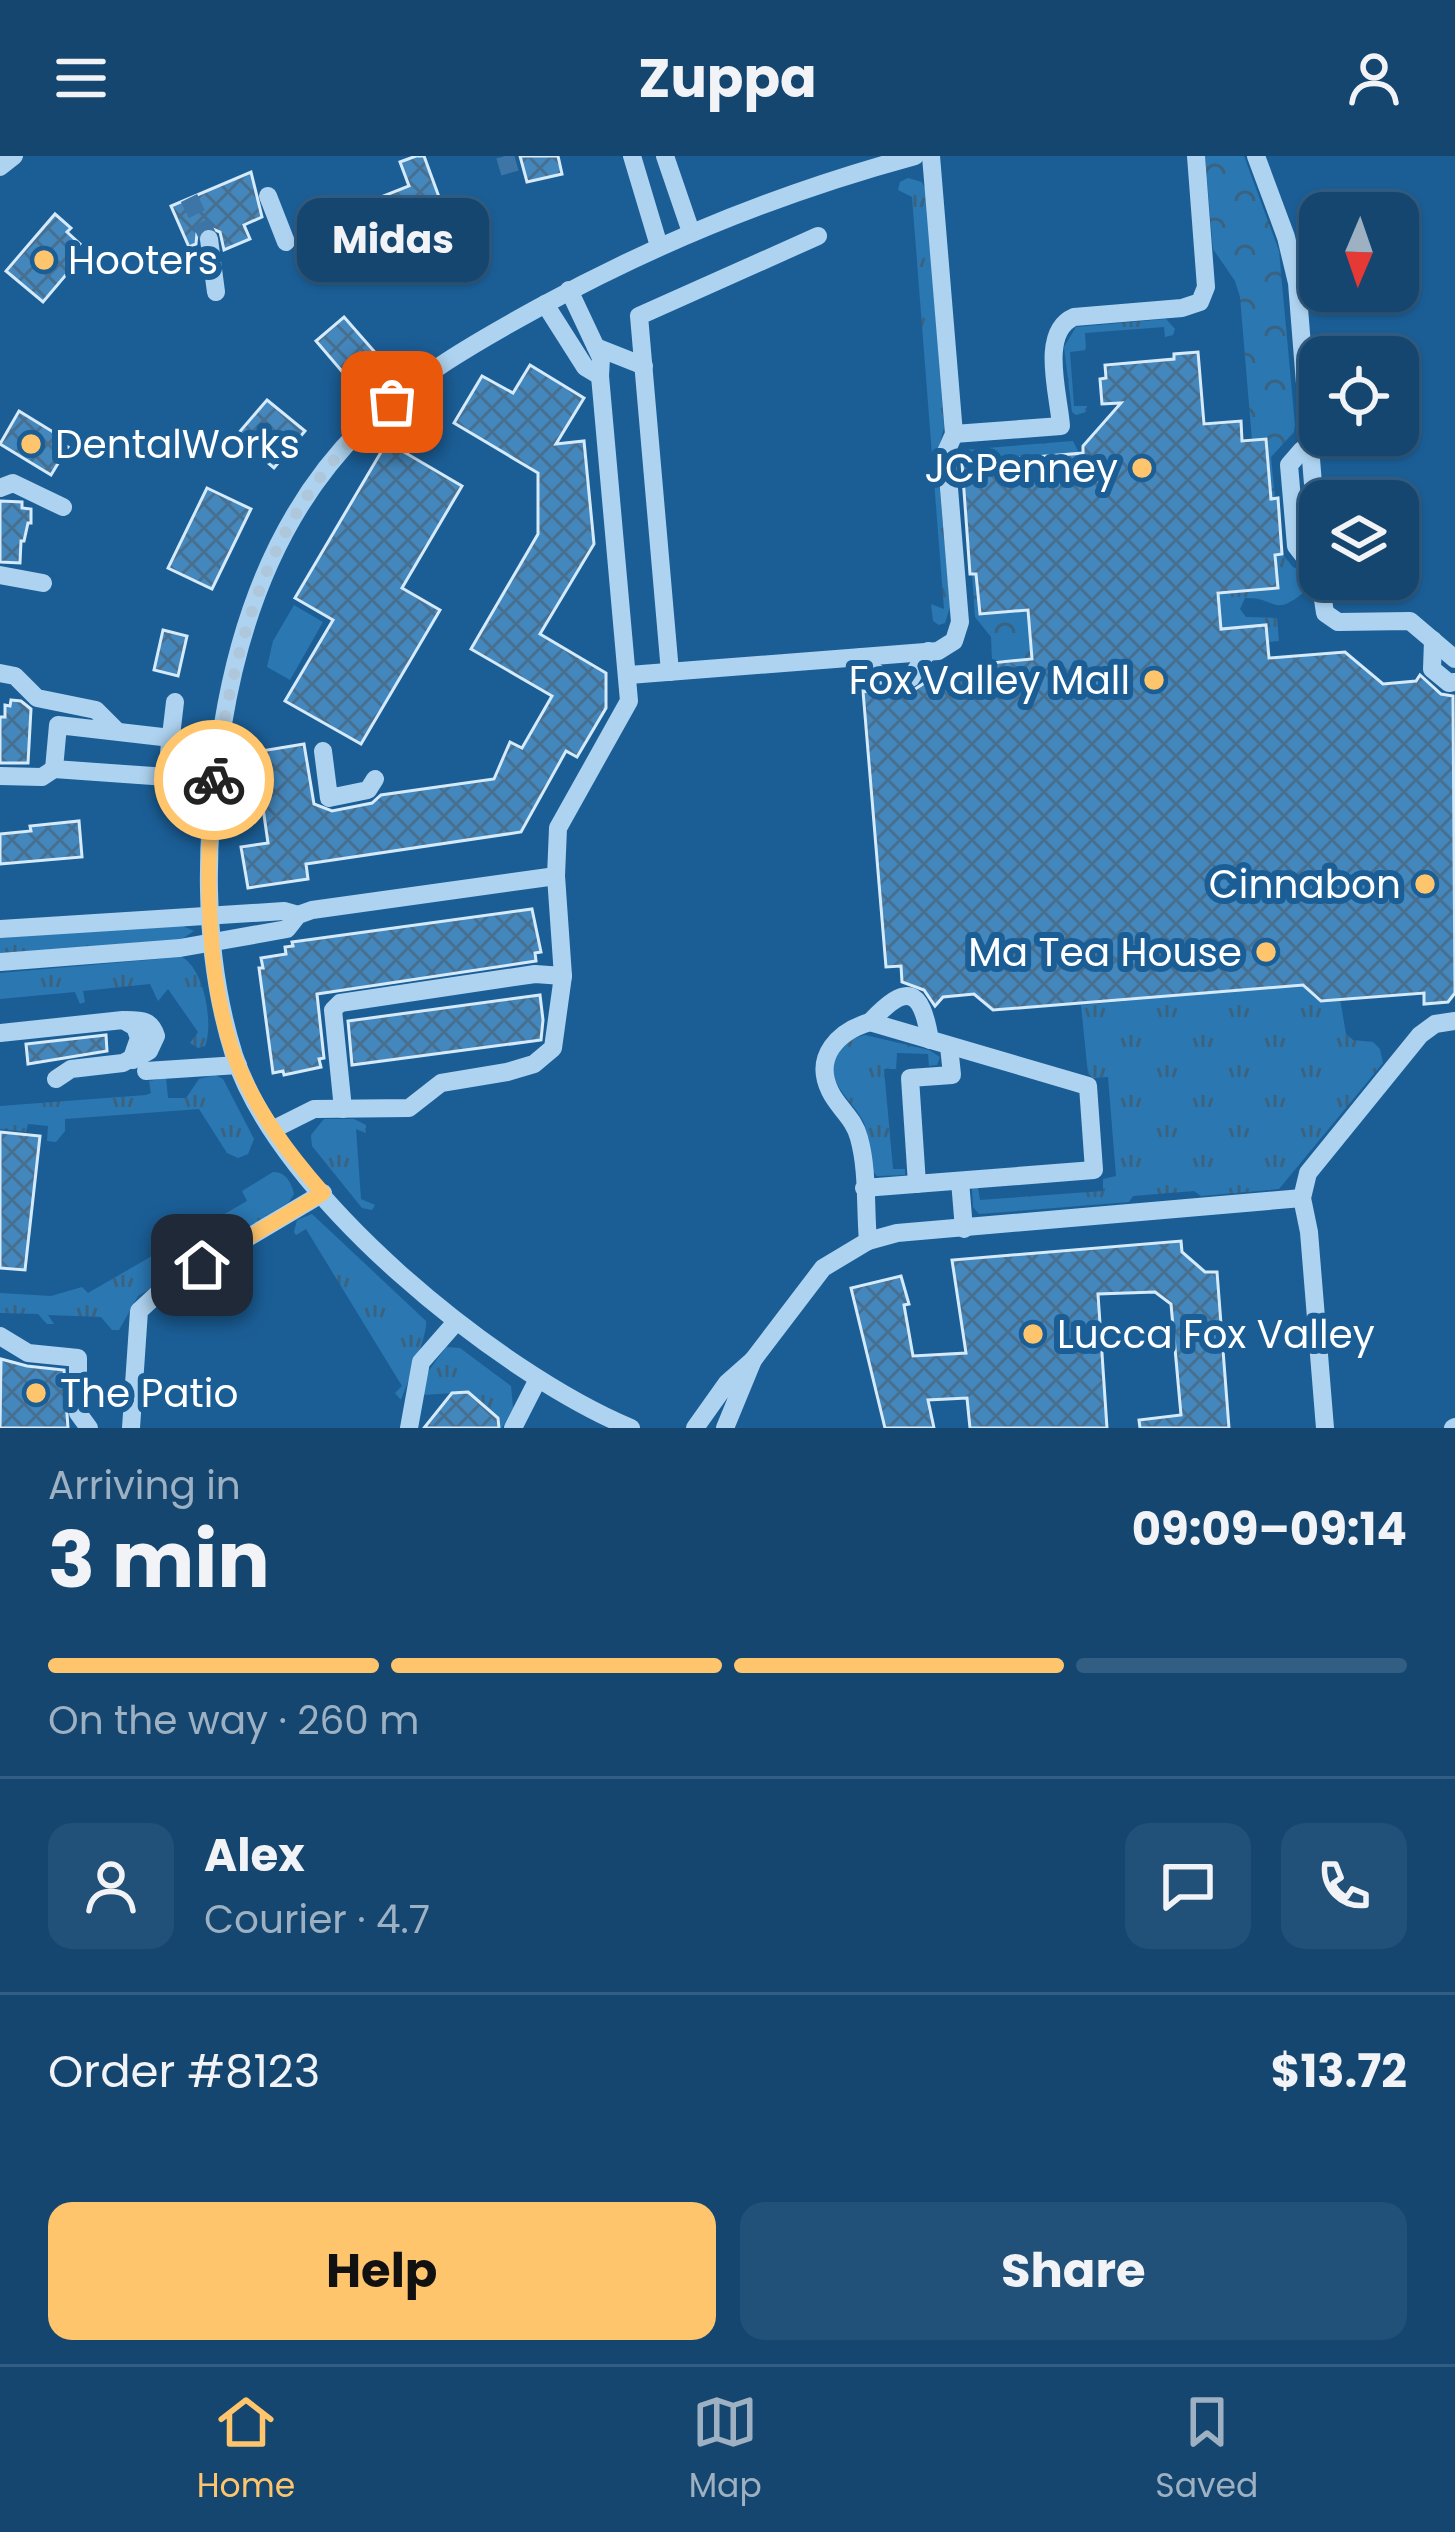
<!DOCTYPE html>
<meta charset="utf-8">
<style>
:root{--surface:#144670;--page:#215078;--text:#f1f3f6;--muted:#9db1c3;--line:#335e83;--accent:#ffc56d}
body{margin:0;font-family:Poppins,sans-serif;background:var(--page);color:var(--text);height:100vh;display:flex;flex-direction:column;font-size:45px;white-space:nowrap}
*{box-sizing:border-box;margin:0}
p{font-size:39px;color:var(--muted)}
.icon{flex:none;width:66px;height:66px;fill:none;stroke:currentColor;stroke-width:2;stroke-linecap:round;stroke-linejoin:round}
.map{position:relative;height:1272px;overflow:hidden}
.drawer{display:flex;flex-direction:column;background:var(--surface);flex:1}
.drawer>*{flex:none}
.needle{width:78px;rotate:182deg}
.fabs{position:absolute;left:1299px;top:36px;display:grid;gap:24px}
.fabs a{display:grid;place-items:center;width:120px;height:120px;border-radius:24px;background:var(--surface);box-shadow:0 3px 9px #0004,0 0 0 3px var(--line);font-size:60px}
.pin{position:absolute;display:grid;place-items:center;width:102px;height:102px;color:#fff;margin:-51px;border-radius:24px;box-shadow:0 6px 18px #0006}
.courier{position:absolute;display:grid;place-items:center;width:120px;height:120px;margin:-60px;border:9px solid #ffc56d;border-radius:50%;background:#fff;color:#222;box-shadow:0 3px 15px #0007}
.bubble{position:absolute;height:84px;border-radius:24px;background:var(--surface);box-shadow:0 3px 9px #0004,0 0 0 3px var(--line);font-size:39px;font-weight:700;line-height:84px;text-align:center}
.overview em{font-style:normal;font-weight:700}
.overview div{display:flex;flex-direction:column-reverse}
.overview{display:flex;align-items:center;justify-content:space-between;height:204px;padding:0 48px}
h1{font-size:78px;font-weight:700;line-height:90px}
.bar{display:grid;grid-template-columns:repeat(4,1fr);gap:18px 12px;align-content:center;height:144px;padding:0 48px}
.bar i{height:15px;border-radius:9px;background:var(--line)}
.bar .current{background:var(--accent)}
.bar p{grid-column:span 4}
.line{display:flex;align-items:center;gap:30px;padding:0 48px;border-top:3px solid var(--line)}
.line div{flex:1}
.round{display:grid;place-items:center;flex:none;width:126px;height:126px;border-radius:24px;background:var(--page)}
.cta{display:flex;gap:24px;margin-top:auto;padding:24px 48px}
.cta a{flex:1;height:138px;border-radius:24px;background:var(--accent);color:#111;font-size:48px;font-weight:700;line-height:138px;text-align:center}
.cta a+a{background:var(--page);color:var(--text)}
header{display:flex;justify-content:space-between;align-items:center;height:156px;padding:0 48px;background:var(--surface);font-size:54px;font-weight:700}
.dock{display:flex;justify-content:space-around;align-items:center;height:168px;border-top:3px solid var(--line);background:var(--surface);font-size:33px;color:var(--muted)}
.dock a{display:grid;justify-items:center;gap:6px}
.dock .current{color:var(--accent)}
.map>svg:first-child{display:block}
.grass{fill:url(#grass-tufts)}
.forest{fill:url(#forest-crowns)}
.park{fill:#2a77b2}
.building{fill:url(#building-cross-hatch);stroke:#d5eafb;stroke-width:3}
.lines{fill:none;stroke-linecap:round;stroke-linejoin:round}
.minor-tunnel{stroke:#3d76a6;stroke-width:18;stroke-dasharray:18 9;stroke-linecap:butt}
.minor{stroke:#aed3f0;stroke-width:18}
.done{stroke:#afc7da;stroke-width:12;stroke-dasharray:0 21.6}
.route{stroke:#ffc56d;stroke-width:15}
.poi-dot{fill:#ffc56d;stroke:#1b5e96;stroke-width:4.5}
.labels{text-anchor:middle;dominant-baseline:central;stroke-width:12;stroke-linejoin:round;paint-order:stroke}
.poi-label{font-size:39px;fill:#fff;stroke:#1b5e96;text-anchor:start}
</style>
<header><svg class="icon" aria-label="menu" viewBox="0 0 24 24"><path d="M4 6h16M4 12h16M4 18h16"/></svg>Zuppa<svg class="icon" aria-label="person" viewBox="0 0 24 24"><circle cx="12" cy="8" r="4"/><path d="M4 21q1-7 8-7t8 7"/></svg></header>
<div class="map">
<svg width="1455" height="1272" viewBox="0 0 1455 1272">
<defs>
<pattern id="grass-tufts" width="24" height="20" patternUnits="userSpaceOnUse" patternTransform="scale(3)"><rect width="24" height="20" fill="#2a77b2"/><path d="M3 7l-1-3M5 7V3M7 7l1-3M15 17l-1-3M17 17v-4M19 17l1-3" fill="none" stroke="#3b627f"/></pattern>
<pattern id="forest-crowns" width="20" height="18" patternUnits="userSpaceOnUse" patternTransform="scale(3)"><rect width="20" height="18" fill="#2a77b2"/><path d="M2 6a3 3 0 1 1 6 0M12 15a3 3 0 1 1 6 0" fill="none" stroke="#3b627f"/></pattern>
<pattern id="building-cross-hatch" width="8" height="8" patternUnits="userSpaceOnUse" patternTransform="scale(3)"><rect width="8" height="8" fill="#4487bd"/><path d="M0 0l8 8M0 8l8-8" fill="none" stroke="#476f90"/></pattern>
</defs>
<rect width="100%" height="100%" fill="#1b5e96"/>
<g class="grass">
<polygon points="908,22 922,26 926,35 944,271 937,301 950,451 945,467 939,469 933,465 931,448 944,453 912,41 898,34 900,26"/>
<polygon points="1166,163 1175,173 1173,179 1165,181 1164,171 1085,177 1086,194 1070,196 1074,250 1087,250 1086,256 1076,259 1072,256 1064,191 1076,171"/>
<path d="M1282,398L1293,411L1305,417L1308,433C1271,464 1279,441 1245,442L1240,453L1246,461L1277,462L1279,485L1268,486L1266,469L1221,473L1218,437L1277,432L1275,399Z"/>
<polygon points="178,768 194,775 182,783 0,798 0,782"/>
<path d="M182,801C204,813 214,867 205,890L198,892L190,887L198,876L168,833L158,845L150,828L83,835L85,846L80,848L75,836L0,843V817Z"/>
<polygon points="1303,829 1321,845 1340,843 1346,878 1353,884 1373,886 1380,893 1383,907 1279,1033 1201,1040 1194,1035 1133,1040 1129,1046 979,1058 973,1051 972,1032 978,1032 980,1044 1103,1035 1103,1023 1116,1020 1108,921 1093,922 1088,918 1081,849"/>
<path d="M865,879L929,894L940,901L937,909L929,910L928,898L897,897L896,913H884L893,1013H905V1019L877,1020C864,1007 871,984 864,967C854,944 824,928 836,901C841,888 852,882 865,879Z"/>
<polygon points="215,919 223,923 254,983 248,998 238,1002 227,997 199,953 65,963 65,975 56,986 47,985 48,970 28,968 26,976 0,973 0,950 146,939 151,937 149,925 166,922 168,942 186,942 199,923"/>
<polygon points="324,963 354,963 366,969 366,977 356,973 361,1043 375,1049 372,1054 362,1052 312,990 311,979"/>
<path d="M273,1016C285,1015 292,1027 294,1038L289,1046L138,1140L119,1174H112L101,1161L48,1159L54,1168H47L38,1158L0,1157V1137L51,1140L82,1131L88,1137L247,1045L242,1035Z"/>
<path d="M312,1058L426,1165C428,1179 407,1228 401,1244L395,1237L402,1230L306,1073L296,1079L294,1076L297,1064Z"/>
<polygon points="446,1191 460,1192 511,1230 513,1252 502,1272 497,1272 498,1261 468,1236 423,1239 425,1220"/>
</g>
<g class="forest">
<polygon points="1205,0 1244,0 1279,95 1295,269 1294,276 1271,301 1275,343 1271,343 1266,284 1252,284 1240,141 1235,125 1213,93"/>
<polygon points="1073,285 1079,297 963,307 962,294"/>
<polygon points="972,418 976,418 980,457 1028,454 1032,504 992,504 991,481 975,461"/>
</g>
<polygon class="park" points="294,449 323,466 290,524 267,511 273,485"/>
<g class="building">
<polygon points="416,0 424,0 450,71 427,80 423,70 377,87 363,48 409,30 400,6"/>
<polygon points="520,0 558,0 562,18 527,26"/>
<polygon points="251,16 262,61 244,69 250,83 224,94 220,76 206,70 197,77 196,88 189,91 171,50"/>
<polygon points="55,58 71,72 67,76 80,88 69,101 76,107 43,146 6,115"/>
<polygon points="344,161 380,202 352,227 316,185"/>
<polygon points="1198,196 1204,268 1241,265 1242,285 1266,283 1271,343 1278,342 1282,398 1275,399 1278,432 1218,437 1221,473 1266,469 1269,502 1345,496 1383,528 1416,525 1420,519 1441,538 1453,540 1455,837 1448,846 1424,848 1424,837 1321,845 1303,829 993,854 974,838 943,841 935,850 924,834 902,826 901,810 886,811 863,535 884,538 912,535 929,524 991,519 990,507 1032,503 1028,454 980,458 976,418 970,418 962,307 1083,297 1083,290 1121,247 1102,248 1100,223 1106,222 1105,209 1174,203 1174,198"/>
<polygon points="530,209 584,242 556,288 584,285 594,388 540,478 606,517 606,552 577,601 566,595 521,676 306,708 308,723 248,732 241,691 268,687 255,596 304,588 314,648 332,655 372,647 381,639 494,623 510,586 522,592 552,540 471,493 538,378 538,317 454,267 482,220 513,237"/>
<polygon points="267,244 305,275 274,312 236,280"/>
<polygon points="19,255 63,282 61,287 68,291 51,319 0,288"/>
<polygon points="387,286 462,330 402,432 440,454 361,588 285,545 333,464 295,442"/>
<polygon points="207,332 251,353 212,433 168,412"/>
<polygon points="0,345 22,346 22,352 31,353 31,367 28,367 24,385 21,385 20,407 0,406"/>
<polygon points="163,474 187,480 178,520 154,514"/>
<polygon points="11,544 21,545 31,553 28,607 0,607 0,561 5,561 5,549 10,550"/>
<polygon points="79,665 82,701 0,708 0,678 31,675 30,670"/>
<polygon points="532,753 541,796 535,797 536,805 317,838 324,902 319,903 321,911 284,919 283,915 273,917 259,812 263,812 261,802 286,798 285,791 293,790 292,786"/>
<polygon points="540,839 543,864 541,884 352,909 348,865"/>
<polygon points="106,879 107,895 28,908 26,888"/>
<polygon points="0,976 40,980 25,1114 0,1112"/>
<polygon points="1181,1085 1182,1096 1205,1116 1217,1116 1229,1272 1140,1272 1139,1264 1181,1259 1171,1148 1155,1136 1098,1138 1107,1272 970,1272 967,1242 928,1244 934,1272 885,1272 851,1132 901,1120 909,1148 904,1149 913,1200 966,1197 952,1104"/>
<polygon points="1,1203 27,1210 64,1214 68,1272 0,1272"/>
<polygon points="468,1236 498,1262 499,1272 424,1272 452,1237"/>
</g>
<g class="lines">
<g class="minor-tunnel">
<polyline points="505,0 510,17"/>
<polyline points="189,42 209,83"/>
</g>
<g class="minor">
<polyline points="632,0 659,90"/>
<polyline points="665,0 691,76"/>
<polyline points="1256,0 1286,81 1297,127 1320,416"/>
<polyline points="0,11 14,0"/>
<polyline points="268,40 286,86"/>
<polyline points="209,83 216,136"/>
<polyline points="545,148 585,211 600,220 601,202 569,134"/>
<polyline points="596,191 644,210"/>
<path d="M954,278L1061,270C1059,239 1039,176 1074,161L1182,152L1200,146L1206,131L1196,0"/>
<polyline points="1311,292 1302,294 1289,309 1296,390 1303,399 1319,405"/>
<polyline points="0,332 13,327 63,351"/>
<polyline points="0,419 43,427"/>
<polyline points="1320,423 1325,457 1338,466 1410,465 1455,503"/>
<polyline points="1433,484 1432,513 1449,527 1455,526"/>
<polyline points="861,501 884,525 911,522 928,495"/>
<polyline points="670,516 639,160 818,80"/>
<polyline points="0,517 15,520 37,542 96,554 117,575"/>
<polyline points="629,519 938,495 954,485 960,466 946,296 954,278 931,0"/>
<polyline points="171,582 58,569 54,613 167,621 167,614 192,618 213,637"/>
<polyline points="323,595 329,642 368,634 375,623"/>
<polyline points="167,614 175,546"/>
<polyline points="0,620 42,621 54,613"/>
<polyline points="0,773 284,755 298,759"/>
<polyline points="0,806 180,792 287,773 298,759 312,754 556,720"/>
<path d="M126,864C142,864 151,864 156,880L149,895L133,904"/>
<path d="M870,866C907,827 921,831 930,884"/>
<polyline points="0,877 123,864 135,871 139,882 132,902 123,907 71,913 56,923"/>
<polyline points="146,915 238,909"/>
<polyline points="343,953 333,854 340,847 535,818 563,820"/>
<polyline points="272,974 314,953 409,952 441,927 507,916 534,908 553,892 563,820 556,720 558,672 629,545 600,220"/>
<polyline points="960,1025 964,1073"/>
<polyline points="917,1028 910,922 952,919 949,890"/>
<polyline points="868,1085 897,1077 1302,1042"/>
<polyline points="0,1180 28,1197 78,1202 78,1257 89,1272"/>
<path d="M753,1204L823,1112L868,1085C865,1052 868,1014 859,982C854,962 838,952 830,935C813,900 839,875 870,866L1088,930L1094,1014L864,1032"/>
<polyline points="131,1272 139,1155 165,1131 323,1037"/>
<polyline points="409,1272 421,1206 456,1166"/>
<polyline points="513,1272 537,1225"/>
<path d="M631,1272C497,1216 280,1040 234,899C201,794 204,675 223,568C241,458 281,352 362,272C413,222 476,186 538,152C658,86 782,36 915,0"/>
<polyline points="695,1272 727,1227 753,1204 725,1272"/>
<polyline points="1325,1272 1309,1076 1302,1042 1308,1017 1420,879 1435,868 1455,865"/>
<polyline points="1453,1272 1455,1271"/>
</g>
</g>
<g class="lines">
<path class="done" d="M214,624C237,475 271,347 392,246"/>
<path class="route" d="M202,1109L323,1037C288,997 258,957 237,907C205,827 205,710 214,624"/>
</g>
<g class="poi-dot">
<circle cx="44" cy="104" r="12"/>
<circle cx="31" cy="288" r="12"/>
<circle cx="1142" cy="312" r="12"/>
<circle cx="1154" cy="524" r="12"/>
<circle cx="1425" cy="728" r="12"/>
<circle cx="1266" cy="796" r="12"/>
<circle cx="1033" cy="1178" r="12"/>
<circle cx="36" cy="1237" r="12"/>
</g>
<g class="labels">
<g class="poi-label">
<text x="68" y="104">Hooters</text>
<text x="55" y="288">DentalWorks</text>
<text x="1118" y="312" text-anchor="end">JCPenney</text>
<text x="1130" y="524" text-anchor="end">Fox Valley Mall</text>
<text x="1401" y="728" text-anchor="end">Cinnabon</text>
<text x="1242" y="796" text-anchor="end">Ma Tea House</text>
<text x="1057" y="1178">Lucca Fox Valley</text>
<text x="60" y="1237">The Patio</text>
</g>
</g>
</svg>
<div class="fabs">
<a><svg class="needle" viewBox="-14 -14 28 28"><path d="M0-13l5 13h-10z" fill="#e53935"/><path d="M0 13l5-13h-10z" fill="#9db1c3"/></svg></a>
<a><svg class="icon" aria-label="locate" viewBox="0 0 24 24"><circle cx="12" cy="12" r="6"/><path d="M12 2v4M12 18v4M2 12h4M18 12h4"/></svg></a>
<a><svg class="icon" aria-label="layers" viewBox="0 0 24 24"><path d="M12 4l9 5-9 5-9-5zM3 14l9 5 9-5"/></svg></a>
</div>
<div class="pin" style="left:392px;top:246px;background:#ea580c"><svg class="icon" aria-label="bag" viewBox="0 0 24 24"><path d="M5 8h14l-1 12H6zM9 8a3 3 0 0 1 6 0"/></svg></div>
<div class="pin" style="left:202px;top:1109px;background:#1f2937"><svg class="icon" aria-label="home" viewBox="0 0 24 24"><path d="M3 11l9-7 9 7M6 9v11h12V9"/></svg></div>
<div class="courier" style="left:214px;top:624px"><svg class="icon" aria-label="bike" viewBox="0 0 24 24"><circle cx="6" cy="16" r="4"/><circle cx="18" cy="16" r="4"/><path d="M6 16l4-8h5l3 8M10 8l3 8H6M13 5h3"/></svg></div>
<div class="bubble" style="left:297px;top:42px;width:192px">Midas</div>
</div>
<section class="drawer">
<div class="overview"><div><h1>3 min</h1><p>Arriving in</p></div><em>09:09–09:14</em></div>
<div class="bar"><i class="current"></i><i class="current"></i><i class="current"></i><i></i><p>On the way · 260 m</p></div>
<div class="line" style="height:216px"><a class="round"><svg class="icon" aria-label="person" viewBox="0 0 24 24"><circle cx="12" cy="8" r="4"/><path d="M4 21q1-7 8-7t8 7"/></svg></a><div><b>Alex</b><p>Courier · 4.7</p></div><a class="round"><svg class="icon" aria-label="chat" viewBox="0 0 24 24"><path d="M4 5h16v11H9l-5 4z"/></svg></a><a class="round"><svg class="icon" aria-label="phone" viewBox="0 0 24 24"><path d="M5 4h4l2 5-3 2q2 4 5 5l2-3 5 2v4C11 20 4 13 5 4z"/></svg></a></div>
<div class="line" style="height:156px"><div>Order #8123</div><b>$13.72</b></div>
<div class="cta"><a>Help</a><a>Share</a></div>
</section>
<nav class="dock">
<a class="current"><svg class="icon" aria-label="home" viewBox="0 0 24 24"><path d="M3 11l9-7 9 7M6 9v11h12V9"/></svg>Home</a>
<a><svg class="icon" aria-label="map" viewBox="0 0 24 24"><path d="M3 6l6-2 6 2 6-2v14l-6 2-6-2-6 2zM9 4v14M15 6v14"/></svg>Map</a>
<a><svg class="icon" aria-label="saved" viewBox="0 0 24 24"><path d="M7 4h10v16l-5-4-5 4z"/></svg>Saved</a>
</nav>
